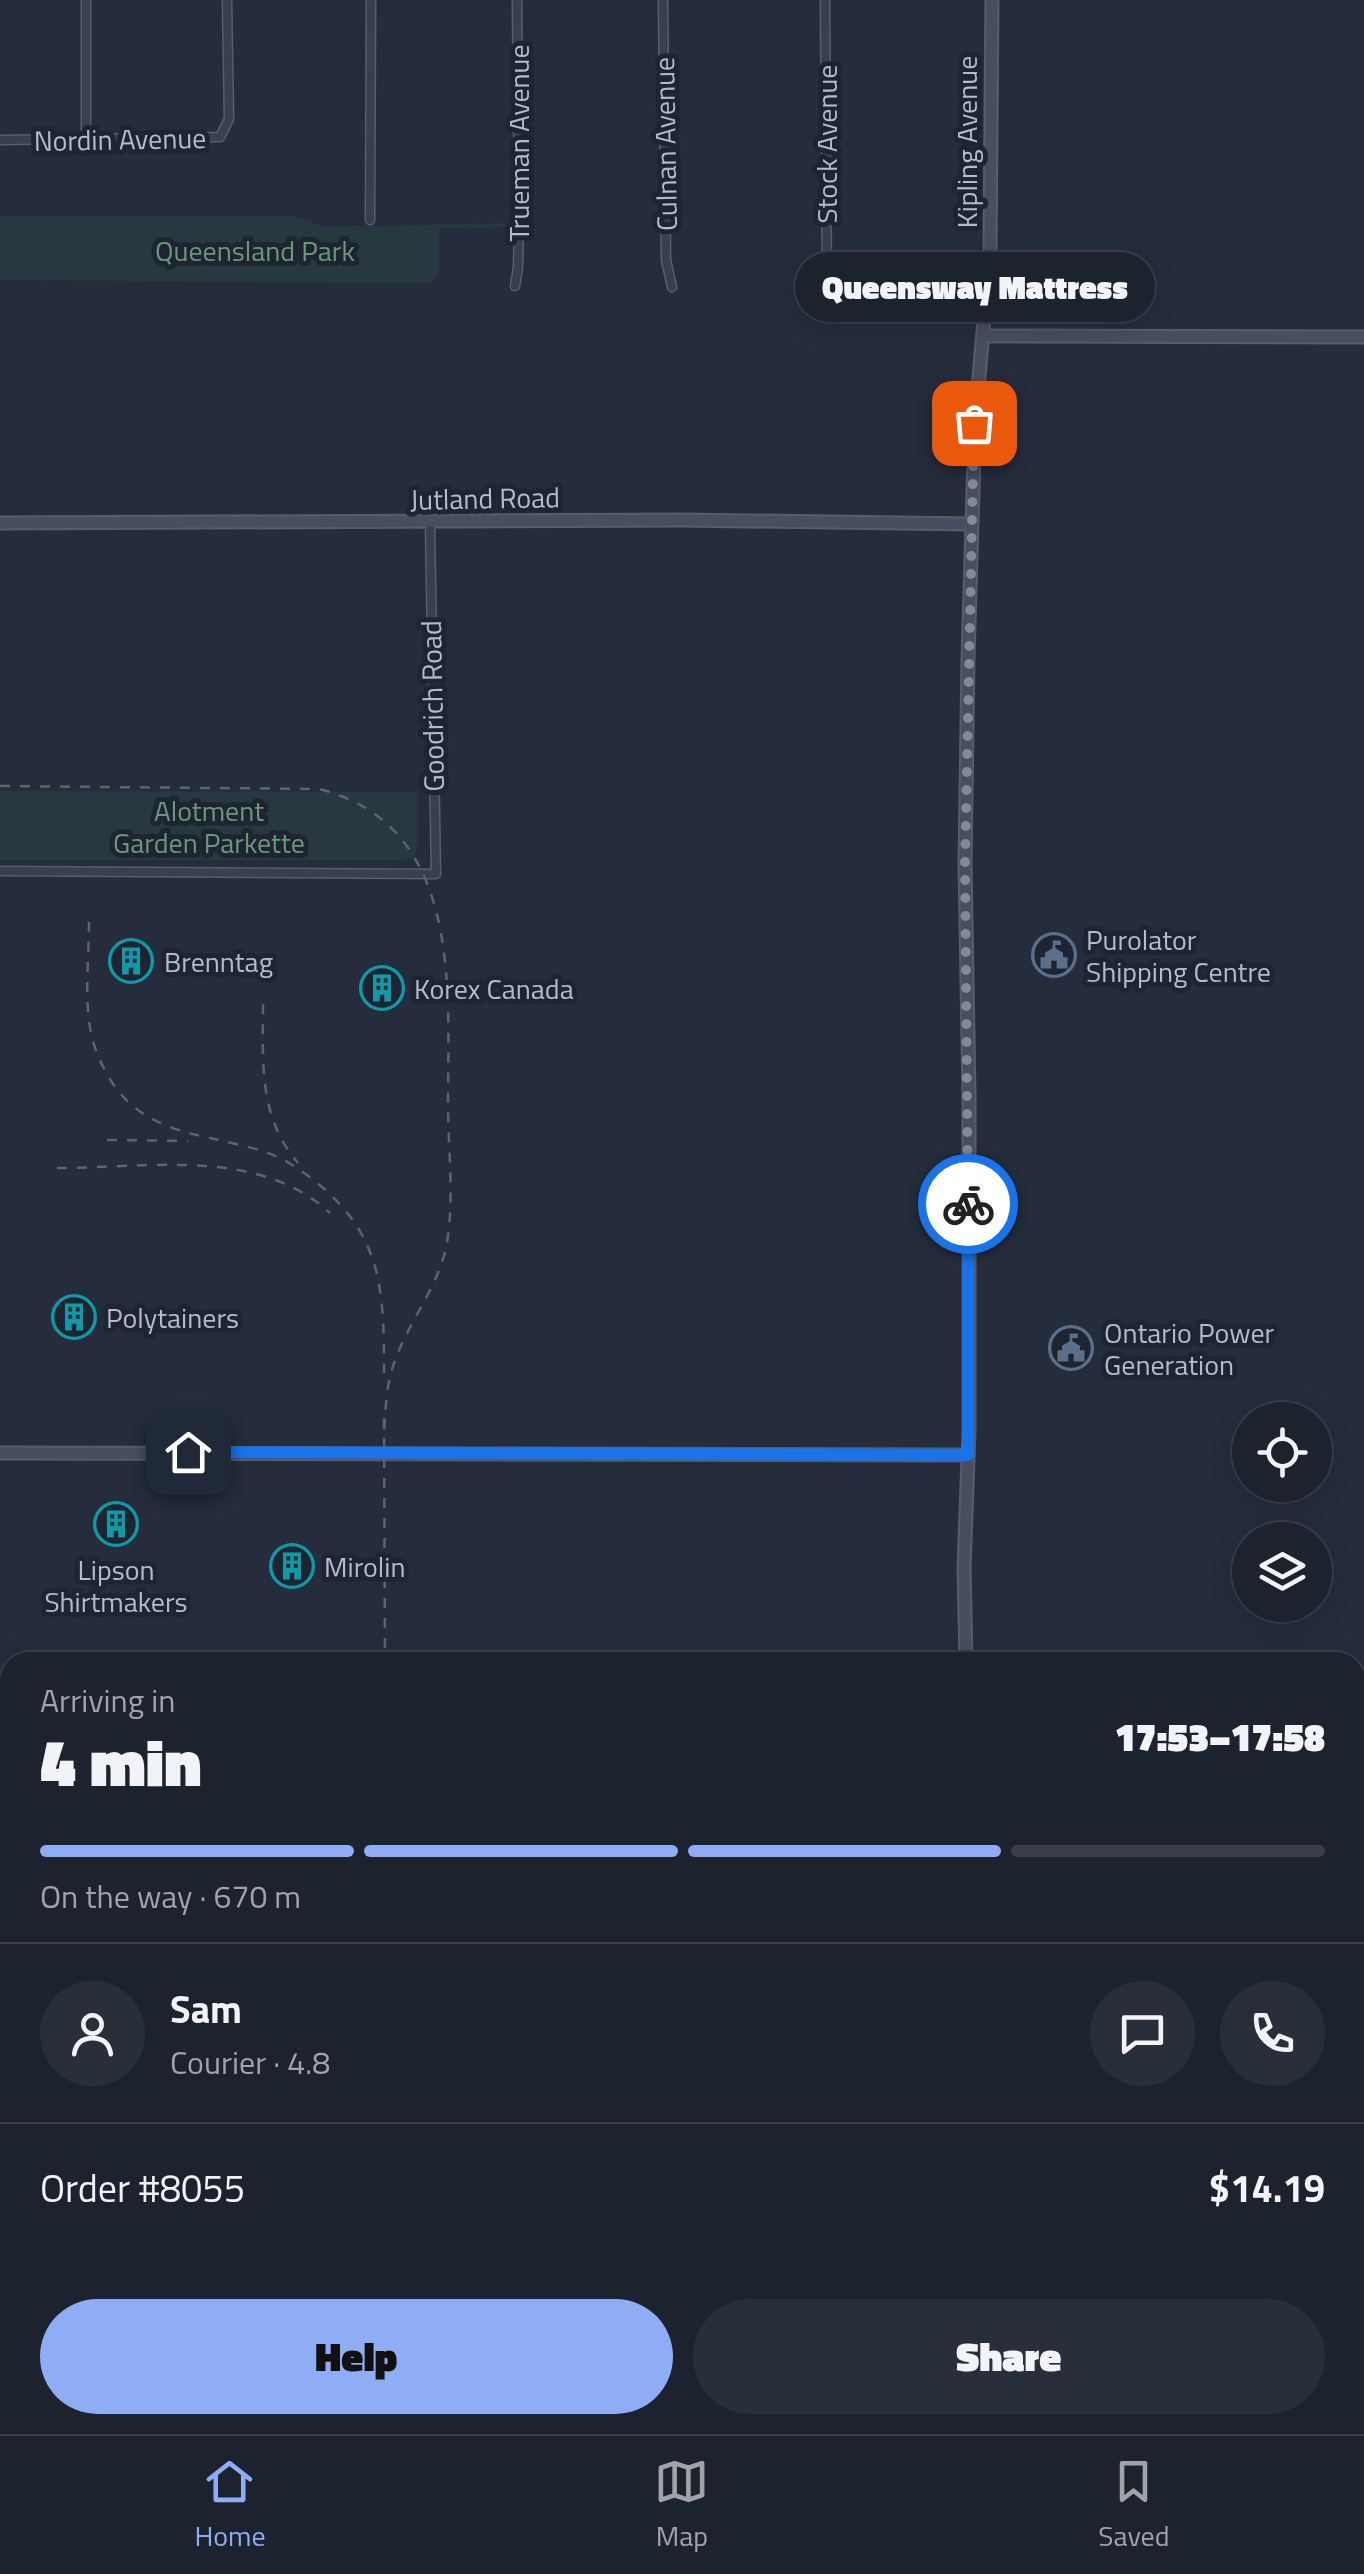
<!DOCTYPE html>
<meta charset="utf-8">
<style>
:root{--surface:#1c222e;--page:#292f3a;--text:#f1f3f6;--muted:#a0a4aa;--line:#3a3f4a;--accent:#8eadf4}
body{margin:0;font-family:"Titillium Web",sans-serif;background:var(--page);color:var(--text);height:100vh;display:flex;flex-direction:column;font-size:38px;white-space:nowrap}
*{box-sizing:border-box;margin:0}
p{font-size:32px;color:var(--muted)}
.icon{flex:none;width:55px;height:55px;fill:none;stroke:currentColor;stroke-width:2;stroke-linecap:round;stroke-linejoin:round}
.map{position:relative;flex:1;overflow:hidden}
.panel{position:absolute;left:0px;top:1652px;width:1365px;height:782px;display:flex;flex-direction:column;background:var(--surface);border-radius:30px 30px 0 0;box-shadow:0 5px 25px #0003,0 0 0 2px var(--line)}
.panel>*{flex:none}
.tools{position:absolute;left:1232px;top:1402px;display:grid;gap:20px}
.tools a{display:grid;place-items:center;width:100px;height:100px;border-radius:50%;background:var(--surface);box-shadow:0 5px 25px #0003,0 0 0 2px var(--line);font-size:50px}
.pin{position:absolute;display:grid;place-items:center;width:85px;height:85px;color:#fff;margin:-42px;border-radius:20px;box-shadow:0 5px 15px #0006}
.courier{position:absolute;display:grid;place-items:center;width:100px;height:100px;margin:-50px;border:8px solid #1a73e8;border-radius:50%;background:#fff;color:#222;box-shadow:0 2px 12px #0007}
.bubble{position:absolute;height:70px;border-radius:35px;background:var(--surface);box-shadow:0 5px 25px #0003,0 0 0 2px var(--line);font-size:32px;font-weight:800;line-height:70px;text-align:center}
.summary em{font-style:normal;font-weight:800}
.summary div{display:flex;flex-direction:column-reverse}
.summary{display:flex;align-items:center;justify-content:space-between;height:170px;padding:0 40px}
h1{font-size:65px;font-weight:800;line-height:75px}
.bar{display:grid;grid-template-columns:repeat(4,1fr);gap:15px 10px;align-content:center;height:120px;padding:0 40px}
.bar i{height:12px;border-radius:8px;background:var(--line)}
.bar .current{background:var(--accent)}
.bar p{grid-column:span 4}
.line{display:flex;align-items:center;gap:25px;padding:0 40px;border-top:2px solid var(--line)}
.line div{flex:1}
.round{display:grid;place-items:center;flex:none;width:105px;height:105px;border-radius:52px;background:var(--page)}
.action{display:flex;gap:20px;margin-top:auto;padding:20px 40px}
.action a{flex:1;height:115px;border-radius:60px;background:var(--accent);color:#111;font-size:40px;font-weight:800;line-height:115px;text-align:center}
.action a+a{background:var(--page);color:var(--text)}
.dock{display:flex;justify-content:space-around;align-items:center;height:140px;border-top:2px solid var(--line);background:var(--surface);font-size:28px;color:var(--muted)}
.dock a{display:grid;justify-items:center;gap:5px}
.dock .current{color:var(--accent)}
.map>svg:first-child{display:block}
.green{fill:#27393e}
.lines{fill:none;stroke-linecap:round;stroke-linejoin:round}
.street-casing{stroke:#575d6b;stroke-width:11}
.secondary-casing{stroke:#575d6b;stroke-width:15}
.street{stroke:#393f4d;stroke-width:8}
.secondary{stroke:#474e60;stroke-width:11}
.rail{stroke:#5b6374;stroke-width:2.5;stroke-dasharray:10 10;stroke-linecap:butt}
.done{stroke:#838997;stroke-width:10;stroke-dasharray:0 18}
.route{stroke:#1a73e8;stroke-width:12}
.labels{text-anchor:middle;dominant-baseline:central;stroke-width:10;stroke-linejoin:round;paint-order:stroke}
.street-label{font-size:28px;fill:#b5bbc8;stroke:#1e2432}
.park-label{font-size:28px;fill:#6c987a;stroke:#1e2432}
.poi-label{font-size:28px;fill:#b5bbc8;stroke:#1e2432;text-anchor:start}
</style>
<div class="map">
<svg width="1364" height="2434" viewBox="0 0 1364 2434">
<rect width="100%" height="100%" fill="#252d3d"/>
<g class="green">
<polygon points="0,216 295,216 323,227 510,223 510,227 439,228 439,273 430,283 0,280"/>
<polygon points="0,791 417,792 417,850 412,858 403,860 0,860"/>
</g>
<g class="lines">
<g class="street-casing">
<g id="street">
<polyline points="86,0 86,140"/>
<polyline points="663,0 666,260 672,287"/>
<polyline points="825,0 827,288"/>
<polyline points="0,140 220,137 229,119 227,0"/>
<polyline points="370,220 371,0"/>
<polyline points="515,286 518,267 519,226 517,0"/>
<polyline points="0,871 436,874 430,524"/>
<polyline points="0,1764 10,1764"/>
<polyline points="0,1972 10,1972"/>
<polyline points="0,2177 10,2177"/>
<polyline points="0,2382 10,2382"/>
<polyline points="422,2425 423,2434"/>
<polyline points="959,2425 959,2434"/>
<polyline points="643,2434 643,2425"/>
<polyline points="1041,2434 1043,2425"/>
</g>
</g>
<g class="secondary-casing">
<g id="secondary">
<polyline points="984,336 1364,337"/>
<polyline points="0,523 681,520 971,524"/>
<polyline points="0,1453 968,1455"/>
<polyline points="966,1662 964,1568 969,1431 969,1095 965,864 968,658 975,423 990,251 992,0"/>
<polyline points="978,2425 978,2434"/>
<polyline points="994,2434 994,2425"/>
</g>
</g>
<use href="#street" class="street"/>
<use href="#secondary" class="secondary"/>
<g class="rail">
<path d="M0,786L319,789C463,825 448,989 448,1103C448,1150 455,1202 446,1248C437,1288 410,1320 396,1358C386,1382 386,1407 384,1432"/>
<path d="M89,922C89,966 81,1018 99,1058C131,1133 190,1131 256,1149C278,1155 298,1167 316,1182C383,1236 384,1292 384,1373"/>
<path d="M263,1004C263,1063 258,1116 298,1163"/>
<polyline points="107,1140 188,1141"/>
<path d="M57,1168C147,1168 259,1147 330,1213"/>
<polyline points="384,1418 385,1662"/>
<polyline points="400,2425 401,2434"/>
</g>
</g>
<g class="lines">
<polyline class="done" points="968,1204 965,864 974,423"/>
<polyline class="route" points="188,1452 968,1455 968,1204"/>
</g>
<defs>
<g id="civic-ring" transform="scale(2.25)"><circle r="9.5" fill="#1e2432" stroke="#5c6f8a" stroke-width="1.5"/><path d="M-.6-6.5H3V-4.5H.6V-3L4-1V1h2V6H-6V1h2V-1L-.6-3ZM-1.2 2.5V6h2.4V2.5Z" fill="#5c6f8a"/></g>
<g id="building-ring" transform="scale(2.25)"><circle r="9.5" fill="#1e2432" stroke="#0f9aa8" stroke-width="1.5"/><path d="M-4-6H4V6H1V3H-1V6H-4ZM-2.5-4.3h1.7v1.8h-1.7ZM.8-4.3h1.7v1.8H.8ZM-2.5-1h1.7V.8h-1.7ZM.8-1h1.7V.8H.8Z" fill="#0f9aa8"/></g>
</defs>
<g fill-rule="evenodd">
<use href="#civic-ring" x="1054" y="955"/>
<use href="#building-ring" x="131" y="961"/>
<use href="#building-ring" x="382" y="988"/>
<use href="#building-ring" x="74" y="1317"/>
<use href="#civic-ring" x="1071" y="1348"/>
<use href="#building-ring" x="116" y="1524"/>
<use href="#building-ring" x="292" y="1566"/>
</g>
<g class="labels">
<g class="street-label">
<text transform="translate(120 139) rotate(-1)">Nordin Avenue</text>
<text transform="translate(966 142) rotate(-90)">Kipling Avenue</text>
<text transform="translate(518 143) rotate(-90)">Trueman Avenue</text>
<text transform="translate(665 144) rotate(-91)">Culnan Avenue</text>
<text transform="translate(826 144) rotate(-90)">Stock Avenue</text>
<text transform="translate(485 498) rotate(-1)">Jutland Road</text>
<text transform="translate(432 706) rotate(-91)">Goodrich Road</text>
</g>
<g class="park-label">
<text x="255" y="250">Queensland Park</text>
<text x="209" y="810">Alotment<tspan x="209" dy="32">Garden Parkette</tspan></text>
</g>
<g class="poi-label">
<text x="1086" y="939">Purolator<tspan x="1086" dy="32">Shipping Centre</tspan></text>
<text x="164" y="961">Brenntag</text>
<text x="414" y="988">Korex Canada</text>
<text x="106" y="1317">Polytainers</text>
<text x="1104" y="1332">Ontario Power<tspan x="1104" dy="32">Generation</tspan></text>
<text x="324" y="1566">Mirolin</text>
<text x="116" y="1569" text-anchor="middle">Lipson<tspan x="116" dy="32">Shirtmakers</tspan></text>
</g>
</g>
</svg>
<div class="tools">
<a><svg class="icon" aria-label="locate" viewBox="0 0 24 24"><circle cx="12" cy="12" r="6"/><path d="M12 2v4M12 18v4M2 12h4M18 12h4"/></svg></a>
<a><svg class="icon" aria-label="layers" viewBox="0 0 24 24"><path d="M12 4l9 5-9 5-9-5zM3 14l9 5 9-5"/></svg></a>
</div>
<div class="pin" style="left:974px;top:423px;background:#ea580c"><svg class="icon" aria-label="bag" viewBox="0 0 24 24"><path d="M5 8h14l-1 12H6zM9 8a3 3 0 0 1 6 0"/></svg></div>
<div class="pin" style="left:188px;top:1452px;background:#1f2937"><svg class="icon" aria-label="home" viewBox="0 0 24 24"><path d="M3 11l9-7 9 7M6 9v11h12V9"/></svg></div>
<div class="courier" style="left:968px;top:1204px"><svg class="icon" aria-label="bike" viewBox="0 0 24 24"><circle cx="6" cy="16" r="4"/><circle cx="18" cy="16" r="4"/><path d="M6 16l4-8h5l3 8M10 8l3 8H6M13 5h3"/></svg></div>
<div class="bubble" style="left:795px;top:252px;width:360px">Queensway Mattress</div>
<section class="panel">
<div class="summary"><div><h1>4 min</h1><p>Arriving in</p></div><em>17:53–17:58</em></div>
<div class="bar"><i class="current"></i><i class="current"></i><i class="current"></i><i></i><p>On the way · 670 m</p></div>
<div class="line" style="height:180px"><a class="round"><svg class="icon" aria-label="person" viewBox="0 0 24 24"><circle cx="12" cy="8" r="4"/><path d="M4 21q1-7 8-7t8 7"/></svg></a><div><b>Sam</b><p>Courier · 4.8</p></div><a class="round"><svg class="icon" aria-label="chat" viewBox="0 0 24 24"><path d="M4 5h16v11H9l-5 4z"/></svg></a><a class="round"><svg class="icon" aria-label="phone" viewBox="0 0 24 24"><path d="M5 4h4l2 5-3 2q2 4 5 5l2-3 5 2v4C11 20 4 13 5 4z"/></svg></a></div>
<div class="line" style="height:130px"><div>Order #8055</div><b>$14.19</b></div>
<div class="action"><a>Help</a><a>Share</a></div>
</section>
</div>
<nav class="dock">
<a class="current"><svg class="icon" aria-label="home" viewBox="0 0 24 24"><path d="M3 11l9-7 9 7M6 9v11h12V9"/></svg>Home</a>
<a><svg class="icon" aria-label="map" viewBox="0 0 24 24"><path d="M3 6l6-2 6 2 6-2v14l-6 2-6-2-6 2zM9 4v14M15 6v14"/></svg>Map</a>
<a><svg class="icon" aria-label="saved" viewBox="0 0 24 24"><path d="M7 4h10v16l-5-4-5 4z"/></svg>Saved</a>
</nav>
